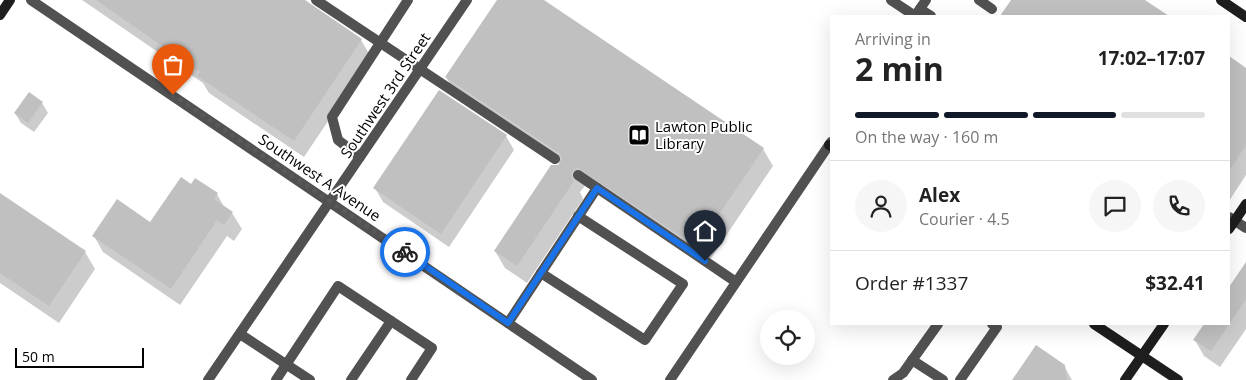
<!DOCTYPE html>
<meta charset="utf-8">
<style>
:root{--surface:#fff;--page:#f6f6f6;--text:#222;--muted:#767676;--line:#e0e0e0;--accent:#111827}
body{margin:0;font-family:"Open Sans",sans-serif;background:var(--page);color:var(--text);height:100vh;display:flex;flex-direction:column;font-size:19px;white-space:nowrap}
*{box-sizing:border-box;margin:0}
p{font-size:16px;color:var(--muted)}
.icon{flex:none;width:28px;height:28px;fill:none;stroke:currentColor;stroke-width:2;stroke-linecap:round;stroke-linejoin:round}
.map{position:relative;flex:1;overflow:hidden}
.drawer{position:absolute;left:830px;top:15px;width:400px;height:310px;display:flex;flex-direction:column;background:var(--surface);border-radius:0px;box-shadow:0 5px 20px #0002}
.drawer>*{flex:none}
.fabs{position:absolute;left:760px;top:310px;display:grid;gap:10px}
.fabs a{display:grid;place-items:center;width:55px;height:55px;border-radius:50%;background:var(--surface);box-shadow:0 5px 20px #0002;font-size:25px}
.scale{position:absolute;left:15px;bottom:12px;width:129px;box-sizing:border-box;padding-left:5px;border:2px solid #000;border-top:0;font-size:14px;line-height:18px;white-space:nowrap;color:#000;-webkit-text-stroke:4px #fff;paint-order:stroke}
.pin{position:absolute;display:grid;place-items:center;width:42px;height:42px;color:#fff;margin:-51px -21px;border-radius:50% 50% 50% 0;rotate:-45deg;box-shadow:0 0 5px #0007}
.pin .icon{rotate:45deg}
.courier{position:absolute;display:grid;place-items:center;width:50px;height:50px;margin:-25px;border:4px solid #1a73e8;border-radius:50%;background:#fff;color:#222;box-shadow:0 1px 6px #0007}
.head em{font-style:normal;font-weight:700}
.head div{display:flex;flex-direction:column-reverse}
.head{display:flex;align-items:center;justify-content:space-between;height:85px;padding:0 25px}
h1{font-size:32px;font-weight:700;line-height:38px}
.bar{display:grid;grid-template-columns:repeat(4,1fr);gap:8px 5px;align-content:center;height:60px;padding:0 25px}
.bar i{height:6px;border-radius:4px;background:var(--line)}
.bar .on{background:var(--accent)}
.bar p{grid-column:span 4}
.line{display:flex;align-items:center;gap:12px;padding:0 25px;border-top:1px solid var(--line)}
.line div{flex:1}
.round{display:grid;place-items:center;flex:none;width:52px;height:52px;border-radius:26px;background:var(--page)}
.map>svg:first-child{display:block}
.shadow{fill:#0003}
.building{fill:#c0c0c0}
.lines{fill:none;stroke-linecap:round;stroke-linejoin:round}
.lane{stroke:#515151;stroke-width:10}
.street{stroke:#515151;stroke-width:10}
.secondary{stroke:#1e1e1e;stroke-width:10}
.done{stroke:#595959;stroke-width:5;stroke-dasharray:0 9}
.route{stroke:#1a73e8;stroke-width:6}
.labels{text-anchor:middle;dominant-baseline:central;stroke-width:4;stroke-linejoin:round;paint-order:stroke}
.street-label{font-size:15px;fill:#000;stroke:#fff}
.poi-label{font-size:15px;fill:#000;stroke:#fff;text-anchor:start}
</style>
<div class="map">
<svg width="1246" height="380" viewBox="0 0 1246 380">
<rect width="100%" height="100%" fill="#fff"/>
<g class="shadow">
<polygon points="82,0 303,0 361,40 371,57 304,157 209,93 203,83"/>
<polygon points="499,0 542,0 763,149 773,166 707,264 585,186 580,192 583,199 527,283 505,268 495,251 555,167 561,164 456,95 446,77"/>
<polygon points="1012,0 1142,0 1167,16 1001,16"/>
<polygon points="1229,58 1246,70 1246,175 1229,201"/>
<polygon points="439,92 506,136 514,150 449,247 383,202 375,188"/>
<polygon points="42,103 48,113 34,132 21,123 15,113"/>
<polygon points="192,186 217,194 224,207 232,213 242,229 234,241 227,236 180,305 103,252 94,236 151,223"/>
<polygon points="0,195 85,252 95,269 59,323 0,283"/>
<polygon points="1246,264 1246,329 1220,367 1204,356 1195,340 1206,324 1229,324 1229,290"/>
<polygon points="1064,366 1072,380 1014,380"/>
</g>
<g class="building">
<polygon points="96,0 305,0 362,39 294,141 197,76 200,72"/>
<polygon points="497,0 544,0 764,148 697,247 578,168 575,169 571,174 574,181 517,266 494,251 551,165 558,165 562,159 559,153 445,77"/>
<polygon points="1011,0 1145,0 1169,16 1000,16"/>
<polygon points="1229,56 1246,68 1246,145 1229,171"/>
<polygon points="439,90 507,135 441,234 373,188"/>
<polygon points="29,92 43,102 28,123 14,113"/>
<polygon points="181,177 191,184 195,178 218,193 214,199 233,212 224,225 217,220 171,289 92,236 117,199 150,222"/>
<polygon points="0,193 86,251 49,306 0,273"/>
<polygon points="1246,262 1246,299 1211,351 1193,340 1204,324 1229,324 1229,287"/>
<polygon points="1036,345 1065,365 1067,380 1012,380"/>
</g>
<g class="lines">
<g class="lane">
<polyline points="316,0 555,159"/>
<polyline points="891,0 915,16"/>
<polyline points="979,0 992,9"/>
<polyline points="920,9 931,16"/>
<polyline points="360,157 338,140 332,117 408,0"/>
<polyline points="578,175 736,282"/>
<polyline points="1229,217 1246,228"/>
<polyline points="541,273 645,340 683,284 578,216"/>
<polyline points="508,323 597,188"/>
<polyline points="240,334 310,380"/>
<polyline points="912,360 943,380"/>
<polyline points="276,380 338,286 432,348 411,380"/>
<polyline points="351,380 391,321"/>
<polyline points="893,380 903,373 938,324"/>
<polyline points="960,380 997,327 992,324"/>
</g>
<g class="street">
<polyline points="31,0 592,380"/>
<polyline points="915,16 926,0"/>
<polyline points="208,380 467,0"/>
<polyline points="670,380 831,142"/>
</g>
<g class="secondary">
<polyline points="1221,0 1246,17"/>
<polyline points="0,15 10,0"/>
<polyline points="829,145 831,146"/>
<polyline points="1229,229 1246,204"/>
<polyline points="1094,324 1178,380"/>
<polyline points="1125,380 1164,324"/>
</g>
</g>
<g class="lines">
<polyline class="done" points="173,95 405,252"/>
<polyline class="route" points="405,252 508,323 597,188 705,261"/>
</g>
<defs>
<g id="library-square" transform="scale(1.125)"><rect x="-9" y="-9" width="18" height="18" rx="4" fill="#000" stroke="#fff"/><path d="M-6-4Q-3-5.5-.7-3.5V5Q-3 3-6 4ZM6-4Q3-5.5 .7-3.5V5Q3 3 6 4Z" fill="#fff"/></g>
</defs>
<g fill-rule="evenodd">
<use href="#library-square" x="639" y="135"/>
</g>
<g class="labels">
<g class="street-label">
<text transform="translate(385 95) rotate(-56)">Southwest 3rd Street</text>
<text transform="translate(320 177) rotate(34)">Southwest A Avenue</text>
</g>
<g class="poi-label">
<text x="655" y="126">Lawton Public<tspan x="655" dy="17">Library</tspan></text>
</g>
</g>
</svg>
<div class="fabs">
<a><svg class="icon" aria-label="locate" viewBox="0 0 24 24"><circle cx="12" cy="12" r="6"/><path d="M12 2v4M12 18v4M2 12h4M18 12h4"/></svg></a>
</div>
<div class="scale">50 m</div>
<div class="pin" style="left:173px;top:95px;background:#ea580c"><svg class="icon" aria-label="bag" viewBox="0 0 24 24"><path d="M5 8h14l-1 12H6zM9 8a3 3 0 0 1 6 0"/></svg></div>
<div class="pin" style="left:705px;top:261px;background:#1f2937"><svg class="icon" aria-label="home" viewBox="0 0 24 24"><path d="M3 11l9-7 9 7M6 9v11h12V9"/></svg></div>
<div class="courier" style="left:405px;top:252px"><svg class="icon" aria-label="bike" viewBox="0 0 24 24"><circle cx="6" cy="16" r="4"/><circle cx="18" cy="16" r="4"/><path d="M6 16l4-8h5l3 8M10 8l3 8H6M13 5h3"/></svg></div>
<section class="drawer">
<div class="head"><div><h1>2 min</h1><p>Arriving in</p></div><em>17:02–17:07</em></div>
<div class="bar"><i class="on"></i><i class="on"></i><i class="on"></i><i></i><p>On the way · 160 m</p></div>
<div class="line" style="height:90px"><a class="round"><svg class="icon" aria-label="person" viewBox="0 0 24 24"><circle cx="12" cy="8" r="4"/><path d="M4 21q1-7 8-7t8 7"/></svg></a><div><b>Alex</b><p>Courier · 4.5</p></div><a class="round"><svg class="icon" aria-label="chat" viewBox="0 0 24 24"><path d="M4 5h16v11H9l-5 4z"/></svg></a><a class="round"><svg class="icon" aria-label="phone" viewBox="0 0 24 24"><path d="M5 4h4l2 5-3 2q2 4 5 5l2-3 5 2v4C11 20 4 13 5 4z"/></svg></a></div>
<div class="line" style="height:65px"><div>Order #1337</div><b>$32.41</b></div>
</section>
</div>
